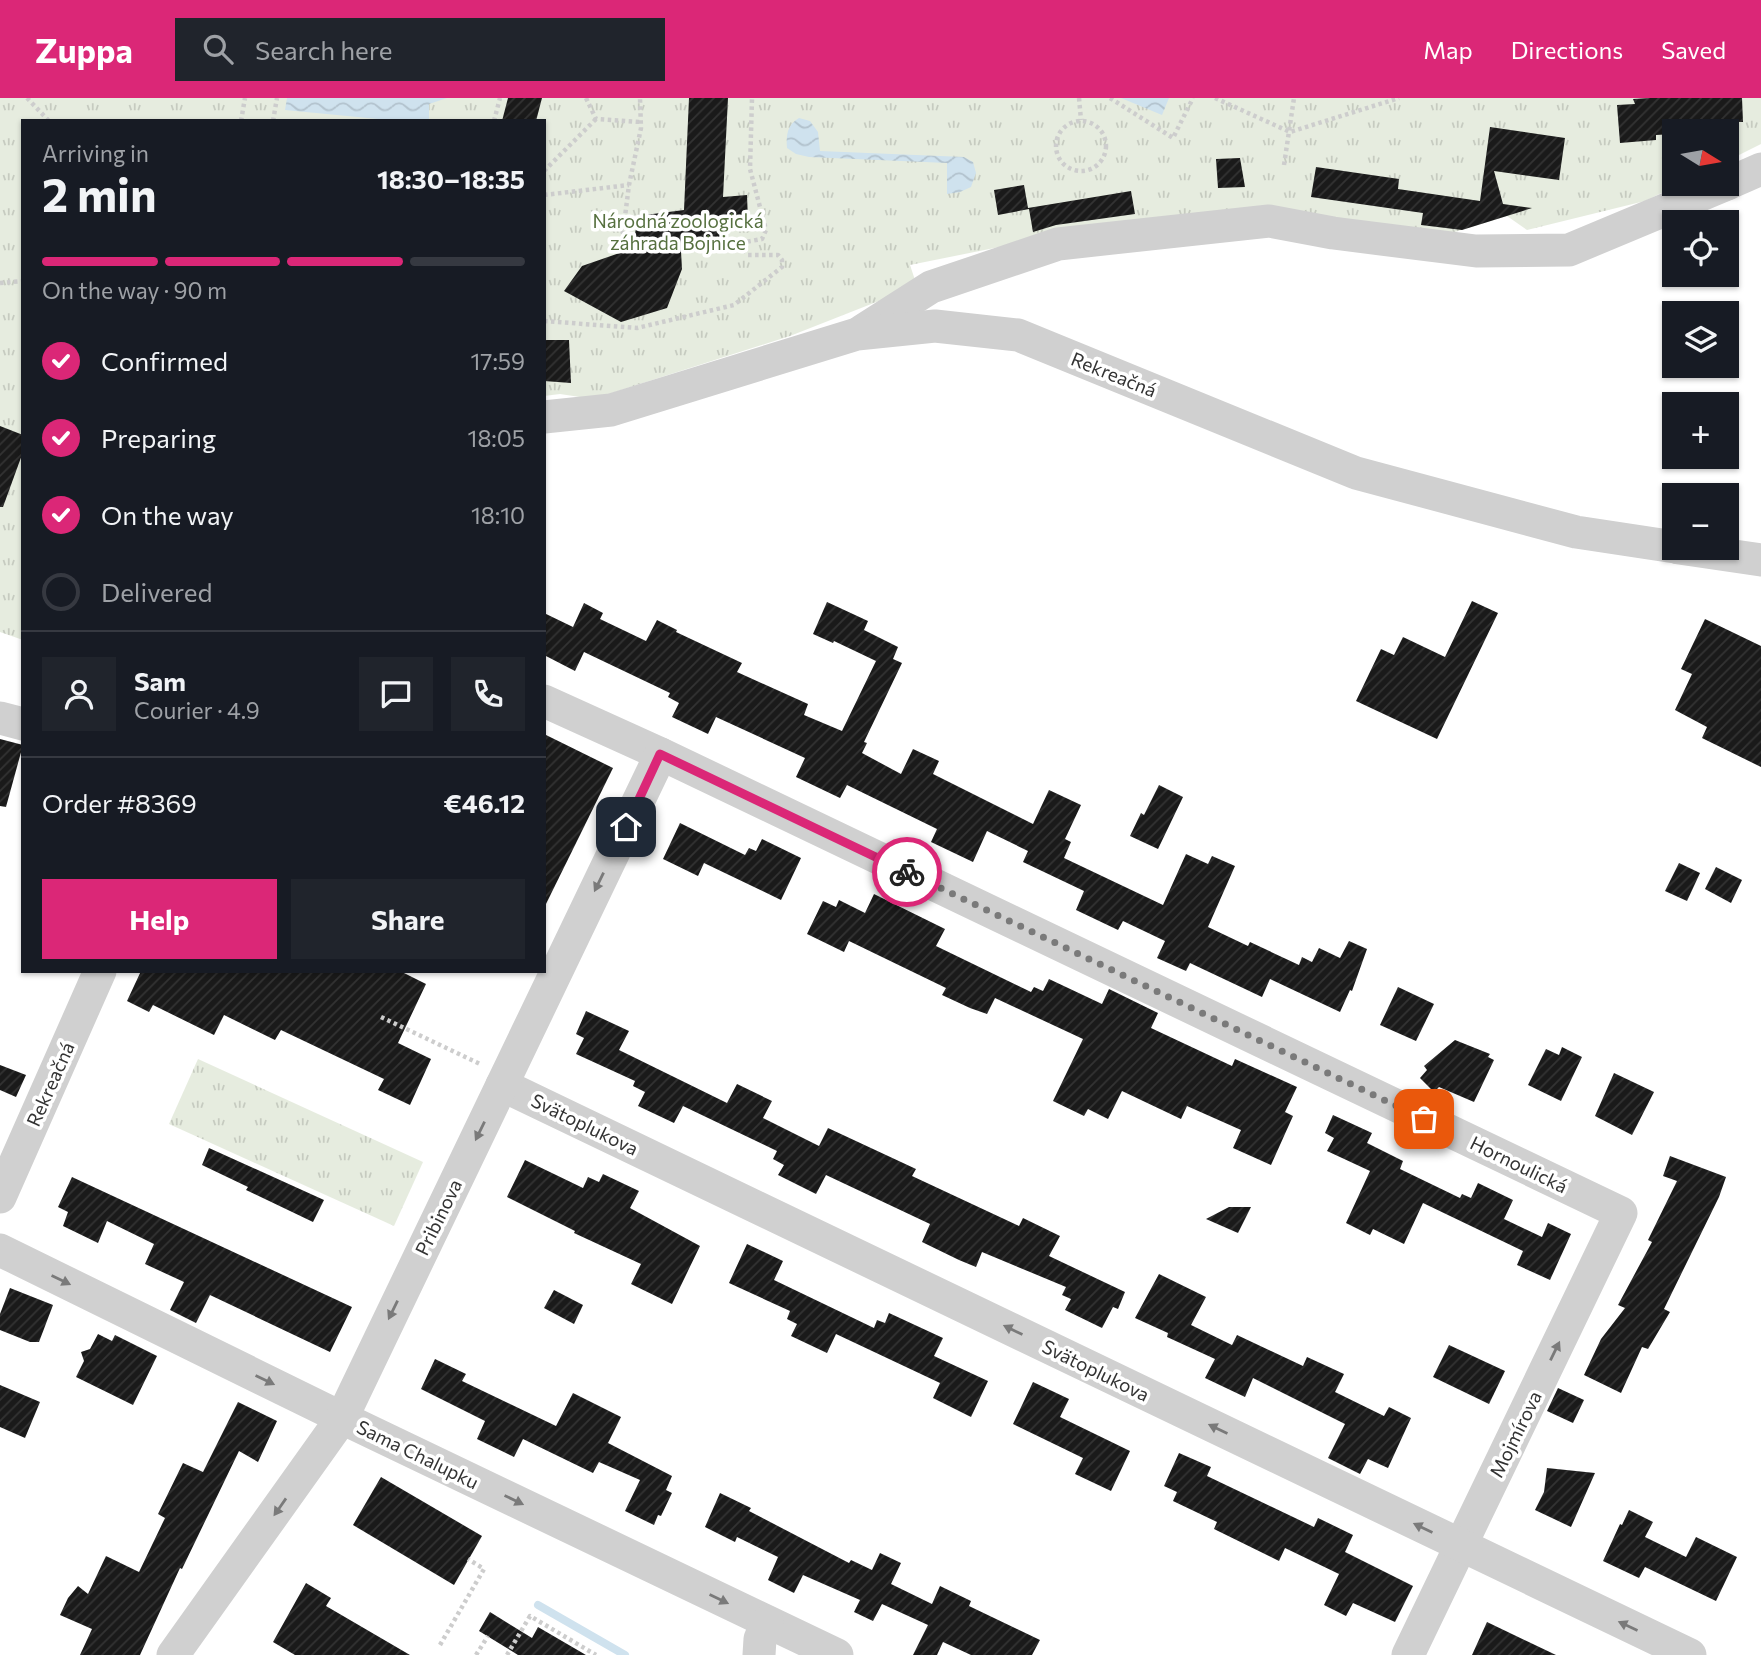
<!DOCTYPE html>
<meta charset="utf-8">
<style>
:root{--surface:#171b24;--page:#20242c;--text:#f1f3f6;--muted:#9ea1a6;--line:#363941;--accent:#db2777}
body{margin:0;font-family:Commissioner,sans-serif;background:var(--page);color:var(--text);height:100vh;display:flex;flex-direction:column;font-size:26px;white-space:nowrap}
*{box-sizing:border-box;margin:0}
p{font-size:23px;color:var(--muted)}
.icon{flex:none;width:38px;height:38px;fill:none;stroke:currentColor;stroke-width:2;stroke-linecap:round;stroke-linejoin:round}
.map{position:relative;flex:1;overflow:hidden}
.drawer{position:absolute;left:21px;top:21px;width:525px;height:854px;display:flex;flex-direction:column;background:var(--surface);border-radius:0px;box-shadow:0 2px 5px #0004}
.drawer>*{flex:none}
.needle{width:46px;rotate:101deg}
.buttons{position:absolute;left:1662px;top:21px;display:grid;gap:14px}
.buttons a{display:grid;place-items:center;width:77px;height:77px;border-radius:0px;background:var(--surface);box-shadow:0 2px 5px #0004;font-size:35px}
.pin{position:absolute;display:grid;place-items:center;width:60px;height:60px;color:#fff;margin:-30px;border-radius:14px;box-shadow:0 4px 10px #0006}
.courier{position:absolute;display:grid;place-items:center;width:70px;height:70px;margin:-35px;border:5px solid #db2777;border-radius:50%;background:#fff;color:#222;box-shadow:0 2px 9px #0007}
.headline em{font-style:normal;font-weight:700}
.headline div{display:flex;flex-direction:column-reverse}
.headline{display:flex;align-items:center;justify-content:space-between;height:119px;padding:0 21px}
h1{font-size:46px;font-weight:700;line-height:52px}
.bar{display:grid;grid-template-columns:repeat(4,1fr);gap:10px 7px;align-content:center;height:84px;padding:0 21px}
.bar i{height:9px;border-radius:5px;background:var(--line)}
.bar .selected{background:var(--accent)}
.bar p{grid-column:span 4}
.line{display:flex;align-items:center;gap:18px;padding:0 21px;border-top:2px solid var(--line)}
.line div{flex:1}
.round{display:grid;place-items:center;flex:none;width:74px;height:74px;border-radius:0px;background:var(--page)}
ol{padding:0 21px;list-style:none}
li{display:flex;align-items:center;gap:21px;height:77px}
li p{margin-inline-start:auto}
li .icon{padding:7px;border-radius:50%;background:var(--accent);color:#fff;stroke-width:4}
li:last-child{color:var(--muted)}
li i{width:38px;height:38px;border:4px solid var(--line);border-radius:50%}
.button{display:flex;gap:14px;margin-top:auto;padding:14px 21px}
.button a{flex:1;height:80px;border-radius:0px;background:var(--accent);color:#fff;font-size:28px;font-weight:700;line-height:80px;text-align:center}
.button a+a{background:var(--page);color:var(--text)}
header{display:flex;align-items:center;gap:42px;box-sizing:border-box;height:98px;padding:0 35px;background:var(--accent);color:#fff}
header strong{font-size:33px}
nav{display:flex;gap:38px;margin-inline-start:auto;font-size:24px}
.search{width:490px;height:63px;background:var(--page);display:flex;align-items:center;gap:18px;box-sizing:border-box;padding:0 24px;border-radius:0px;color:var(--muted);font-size:26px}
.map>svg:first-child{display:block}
.park{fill:url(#park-tufts)}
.water{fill:url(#water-waves)}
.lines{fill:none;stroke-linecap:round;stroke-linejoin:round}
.stream{stroke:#cfe2ee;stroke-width:8}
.building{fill:url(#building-hatch)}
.path{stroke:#cdcdcd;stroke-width:4.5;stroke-dasharray:3.5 3.5;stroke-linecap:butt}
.minor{stroke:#d0d0d0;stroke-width:33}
.oneway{fill:#7a7a7a}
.done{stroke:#7a7a7a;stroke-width:7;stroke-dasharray:0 12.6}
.route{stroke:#db2777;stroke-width:9}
.labels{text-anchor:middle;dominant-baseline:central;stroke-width:7;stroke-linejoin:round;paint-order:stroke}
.park-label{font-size:19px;fill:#56703f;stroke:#fff}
.street-label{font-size:19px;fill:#333;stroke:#fff}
</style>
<header>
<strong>Zuppa</strong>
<div class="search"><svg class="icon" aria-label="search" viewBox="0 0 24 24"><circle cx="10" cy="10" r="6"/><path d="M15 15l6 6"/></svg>Search here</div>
<nav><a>Map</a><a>Directions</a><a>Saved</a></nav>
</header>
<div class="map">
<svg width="1761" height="1557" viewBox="0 0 1761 1557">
<defs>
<pattern id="park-tufts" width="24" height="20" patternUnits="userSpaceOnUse" patternTransform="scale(1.75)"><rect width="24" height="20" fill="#e6ecdf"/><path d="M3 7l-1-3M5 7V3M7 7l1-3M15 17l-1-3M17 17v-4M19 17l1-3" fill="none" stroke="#c6cbc0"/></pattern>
<pattern id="water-waves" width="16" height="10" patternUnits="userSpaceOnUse" patternTransform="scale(1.75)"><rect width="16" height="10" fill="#cfe2ee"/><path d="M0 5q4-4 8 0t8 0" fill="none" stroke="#b2c2cd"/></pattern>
<pattern id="building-hatch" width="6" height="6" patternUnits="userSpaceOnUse" patternTransform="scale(1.75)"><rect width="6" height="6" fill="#1a1a1a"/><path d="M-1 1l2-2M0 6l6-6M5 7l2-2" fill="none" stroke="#333"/></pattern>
</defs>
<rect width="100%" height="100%" fill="#fff"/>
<g class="park">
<polygon points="0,0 1761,0 1761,46 1727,63 1727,33 1675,33 1675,86 1680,86 1645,103 1527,132 1507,118 1445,137 1138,121 910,167 917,188 790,238 593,301 560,296 544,298 544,23 23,23 23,542 0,534"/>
<polygon points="198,961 423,1064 394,1128 169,1026"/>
</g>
<g class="water">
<polygon points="287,0 447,0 429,6 429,23 399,23 285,12"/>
<polygon points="1121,0 1169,0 1162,17"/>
<path d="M799,20L810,23L818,34L820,53L964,59L973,64L976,75L971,89L960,94L947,96V65L809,59L796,56L787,50C786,37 787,27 799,20Z"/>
</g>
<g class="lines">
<polyline class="stream" points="538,1507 625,1557"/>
</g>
<g class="building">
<polygon points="508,0 542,0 536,23 502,23"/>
<polygon points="689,0 728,0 723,99 747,97 748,123 722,123 720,154 681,153 682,171 667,210 621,224 564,193 582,168 631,151 637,127 645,117 684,112"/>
<polygon points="1650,0 1742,0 1743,24 1691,24 1691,29 1674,31 1673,36 1656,37 1656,42 1620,45 1617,7 1635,6 1633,1"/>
<polygon points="1490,29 1565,40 1559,82 1494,73 1503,106 1532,110 1462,132 1421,127 1423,115 1311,99 1316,69 1399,81 1398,91 1480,103"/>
<polygon points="1240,60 1245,89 1218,90 1216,61"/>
<polygon points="1024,87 1028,110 1131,93 1135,116 1056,127 1033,134 1029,111 998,117 994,92"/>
<polygon points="544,242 569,242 571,285 544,283"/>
<polygon points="0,328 23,337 23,354 3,409 0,409"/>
<polygon points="1472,503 1498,515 1437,641 1356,603 1381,551 1394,557 1403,539 1445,559"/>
<polygon points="827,504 868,523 864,532 898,549 893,561 902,565 864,644 867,645 862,655 901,676 913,651 939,663 933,676 1033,726 1049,692 1081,707 1065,741 1071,744 1064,760 1163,807 1186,756 1208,766 1212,758 1235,768 1208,829 1248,848 1250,844 1299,867 1302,859 1312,864 1319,850 1340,860 1349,843 1367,851 1352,893 1350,892 1340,914 1270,881 1262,899 1190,865 1186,873 1157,860 1165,843 1123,823 1118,832 1076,812 1084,793 1023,764 1028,753 987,733 973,764 931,744 937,731 847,687 840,700 796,679 805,660 716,619 708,636 672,619 679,605 668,599 670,595 584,554 575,573 544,557 544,515 573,529 584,505 603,515 600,521 646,543 657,522 677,532 676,534 742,565 737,574 808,606 804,617 842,633 876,563 834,543 833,545 813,536"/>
<polygon points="1705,521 1761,548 1761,669 1702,640 1707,629 1675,612 1692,576 1681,571"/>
<polygon points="544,636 613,670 544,810"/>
<polygon points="0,641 23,647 6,709 0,708"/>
<polygon points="1159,687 1183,699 1158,751 1130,738 1141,715 1144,717"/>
<polygon points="680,725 745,757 749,750 756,753 762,741 801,760 781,802 704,765 698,778 663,761"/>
<polygon points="1679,765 1700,775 1687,803 1665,793"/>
<polygon points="1716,769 1742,782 1731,805 1705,791"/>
<polygon points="874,796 945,831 936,848 1031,894 1034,889 1043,893 1049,881 1102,906 1109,891 1158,915 1151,930 1232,968 1235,961 1297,989 1285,1014 1293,1018 1271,1067 1233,1050 1241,1032 1187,1008 1181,1021 1122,993 1108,1021 1088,1011 1084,1018 1053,1003 1083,941 995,900 987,916 970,910 942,897 946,890 849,843 844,854 807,836 823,803 836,809 839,802 865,815"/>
<polygon points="141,873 400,873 426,886 398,945 431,961 410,1007 378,992 384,981 281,932 275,942 224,917 214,937 153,907 149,914 127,903"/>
<polygon points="1398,889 1434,906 1416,943 1380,927"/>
<polygon points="586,913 629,933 619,952 727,1005 737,986 772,1003 763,1020 819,1048 828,1030 916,1071 912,1078 1019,1128 1023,1120 1060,1138 1049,1158 1125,1194 1118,1211 1113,1209 1102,1230 1065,1212 1071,1201 1062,1197 1066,1189 982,1154 976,1169 959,1162 922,1144 930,1126 826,1077 816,1096 778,1077 784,1067 773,1061 777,1053 683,1008 674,1025 638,1008 645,994 633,988 635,983 576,956 584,940 576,936"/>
<polygon points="1455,942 1490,956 1488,959 1494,962 1474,1004 1439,989 1434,994 1420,980 1427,972 1424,968"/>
<polygon points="1562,949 1582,959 1561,1003 1528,987 1546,951 1559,957"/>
<polygon points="0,967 26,977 16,999 0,992"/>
<polygon points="1614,975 1654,994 1632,1037 1595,1018"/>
<polygon points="1333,1017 1372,1035 1367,1045 1403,1063 1400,1071 1460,1100 1462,1096 1471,1100 1478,1085 1513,1102 1504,1121 1542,1139 1548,1125 1571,1136 1550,1182 1517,1167 1523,1153 1423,1105 1404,1146 1373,1131 1370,1137 1346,1125 1370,1073 1327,1053 1334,1040 1325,1035"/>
<polygon points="209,1050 324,1102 313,1124 246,1092 248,1089 202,1067"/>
<polygon points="1670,1058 1726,1079 1719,1099 1664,1211 1670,1214 1648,1251 1642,1249 1621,1295 1584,1277 1601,1241 1625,1210 1618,1207 1652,1144 1648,1142 1677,1083 1663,1078"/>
<polygon points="525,1062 583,1090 588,1079 599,1084 603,1076 639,1093 630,1110 700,1148 672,1206 631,1186 641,1166 574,1135 575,1133 507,1099"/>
<polygon points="72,1079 352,1209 330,1254 210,1197 196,1225 170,1212 184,1184 145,1166 154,1146 107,1123 98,1145 63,1128 68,1114 58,1109"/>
<polygon points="1229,1109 1251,1109 1238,1135 1206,1121"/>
<polygon points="747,1146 783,1163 774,1182 874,1230 877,1222 885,1225 889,1215 943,1240 934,1258 988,1283 971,1319 933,1300 940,1285 836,1236 827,1255 791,1238 797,1226 787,1221 790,1213 729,1185"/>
<polygon points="1159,1176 1206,1199 1191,1227 1232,1247 1237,1237 1303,1268 1307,1259 1344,1276 1335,1294 1384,1318 1389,1309 1411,1320 1388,1370 1368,1361 1360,1376 1328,1360 1345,1326 1253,1280 1245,1299 1205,1280 1215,1261 1167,1239 1168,1235 1135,1220"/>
<polygon points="10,1190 53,1207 39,1244 30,1244 0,1232 0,1216"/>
<polygon points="554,1192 583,1207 574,1226 544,1210"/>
<polygon points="98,1236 112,1243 115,1237 157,1258 133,1307 76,1279 84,1263 81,1254 90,1251"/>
<polygon points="1449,1247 1505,1273 1489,1306 1433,1279"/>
<polygon points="435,1261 466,1276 462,1283 556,1328 573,1295 621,1319 608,1345 672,1378 666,1392 672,1395 661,1418 658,1417 654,1427 625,1413 640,1382 599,1364 593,1375 523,1341 514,1359 477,1341 485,1323 421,1291"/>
<polygon points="1033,1284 1069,1301 1060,1319 1130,1353 1111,1393 1075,1376 1083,1360 1013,1326"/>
<polygon points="0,1287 40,1304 25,1340 0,1329"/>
<polygon points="1558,1290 1584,1302 1573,1325 1547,1313"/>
<polygon points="238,1304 277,1323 258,1364 239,1353 182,1471 180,1470 140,1557 80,1557 92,1531 60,1517 68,1500 78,1488 88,1496 106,1458 139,1474 165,1420 158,1416 183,1365 203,1374"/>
<polygon points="1179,1355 1211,1369 1207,1378 1314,1429 1318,1420 1353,1437 1345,1454 1413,1488 1395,1524 1353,1505 1346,1518 1324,1507 1339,1476 1285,1450 1279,1463 1214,1431 1217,1424 1173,1403 1177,1394 1164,1388"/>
<polygon points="1547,1370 1595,1375 1571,1429 1535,1412 1544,1394"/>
<polygon points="381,1379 482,1438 454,1487 353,1427"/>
<polygon points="720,1395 751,1410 749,1413 849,1465 851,1462 872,1472 880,1455 901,1465 891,1486 932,1506 940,1488 971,1503 969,1508 1040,1542 1032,1557 971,1557 943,1544 937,1557 913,1557 928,1527 882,1506 873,1523 854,1514 860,1502 803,1477 794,1495 768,1482 778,1459 737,1439 735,1444 705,1429"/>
<polygon points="1629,1412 1653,1424 1645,1439 1686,1459 1696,1439 1737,1459 1716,1503 1645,1469 1639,1480 1603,1463 1620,1426 1622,1427"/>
<polygon points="306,1485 331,1500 326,1508 410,1557 295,1557 273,1544"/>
<polygon points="490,1514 532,1540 538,1529 586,1557 518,1557 479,1533"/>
<polygon points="1487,1524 1556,1557 1472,1557"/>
</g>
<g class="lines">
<g class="path">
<polyline points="27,0 49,23"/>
<polyline points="586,0 596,21 641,24"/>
<polyline points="1079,0 1081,22"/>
<polyline points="1110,0 1173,40 1193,0"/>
<polyline points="1215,0 1290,34 1399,0"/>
<polyline points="241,23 245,0"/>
<polyline points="273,23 277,0"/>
<polyline points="494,23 500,0"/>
<circle cx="1081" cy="48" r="25"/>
<polyline points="1284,67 1294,0"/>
<polyline points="544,73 596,21"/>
<polyline points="544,97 629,87"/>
<polyline points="621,150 629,87 641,30 640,0"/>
<polyline points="0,185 23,183"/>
<polyline points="544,223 637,230 734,207 782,169 782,162 778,157 748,157 743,151 745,144 762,141 766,132 750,71 752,0"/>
<polyline points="381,919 480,966"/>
<polyline points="440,1547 484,1471 468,1461"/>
<polyline points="476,1557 488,1538"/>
<polyline points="507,1557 530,1518 596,1557"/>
</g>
<g class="minor">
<polyline points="1727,86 1761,71"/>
<polyline points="862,233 931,189 1058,146 1269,123 1333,135 1476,153 1569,152 1727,86"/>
<polyline points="544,319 611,312 857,236 935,228 1018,237 1356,375 1576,434 1675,449"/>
<polyline points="1679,450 1761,462"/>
<polyline points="544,603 661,656 1621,1115 1408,1557"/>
<polyline points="0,620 23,626"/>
<polyline points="502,987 1690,1557"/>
<polyline points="0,1099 100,873"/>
<polyline points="0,1152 342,1320 837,1557"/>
<polyline points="173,1557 342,1320 661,656"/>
<polyline points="759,1557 760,1541 767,1524"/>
</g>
</g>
<defs><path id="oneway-solid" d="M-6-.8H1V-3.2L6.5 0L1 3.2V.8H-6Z" transform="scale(1.75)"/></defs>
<g class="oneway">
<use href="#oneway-solid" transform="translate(599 784) rotate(116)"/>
<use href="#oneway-solid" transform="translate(480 1033) rotate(116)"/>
<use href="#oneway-solid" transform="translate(61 1182) rotate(26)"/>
<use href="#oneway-solid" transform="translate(393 1212) rotate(116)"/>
<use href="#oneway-solid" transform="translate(1013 1232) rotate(-154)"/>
<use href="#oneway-solid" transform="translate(1555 1253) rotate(-64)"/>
<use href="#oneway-solid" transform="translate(265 1282) rotate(26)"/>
<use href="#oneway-solid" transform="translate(1218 1331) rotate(-154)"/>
<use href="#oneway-solid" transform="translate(514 1402) rotate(26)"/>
<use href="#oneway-solid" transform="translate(280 1409) rotate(125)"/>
<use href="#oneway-solid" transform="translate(1423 1430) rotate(-154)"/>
<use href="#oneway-solid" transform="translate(719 1501) rotate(26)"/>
<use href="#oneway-solid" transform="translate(1628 1528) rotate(-155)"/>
</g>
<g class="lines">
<polyline class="done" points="907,774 1424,1021"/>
<polyline class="route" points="626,729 660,656 907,774"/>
</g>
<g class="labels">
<g class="park-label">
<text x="678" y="122">Národná zoologická<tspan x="678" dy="22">záhrada Bojnice</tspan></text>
</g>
<g class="street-label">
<text transform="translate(1114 276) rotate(22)">Rekreačná</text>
<text transform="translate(50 986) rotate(-66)">Rekreačná</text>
<text transform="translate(585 1026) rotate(26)">Svätoplukova</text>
<text transform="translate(1519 1066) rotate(26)">Hornoulická</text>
<text transform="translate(438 1119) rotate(-64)">Pribinova</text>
<text transform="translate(1096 1272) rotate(26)">Svätoplukova</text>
<text transform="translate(1515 1336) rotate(-64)">Mojmírova</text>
<text transform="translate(418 1356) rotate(26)">Sama Chalupku</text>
</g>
</g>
</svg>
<div class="buttons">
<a><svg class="needle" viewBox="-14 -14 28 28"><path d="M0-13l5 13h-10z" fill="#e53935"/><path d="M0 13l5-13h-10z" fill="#9ea1a6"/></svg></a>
<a><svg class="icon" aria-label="locate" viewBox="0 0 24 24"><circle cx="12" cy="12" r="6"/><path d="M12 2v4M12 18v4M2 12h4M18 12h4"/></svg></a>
<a><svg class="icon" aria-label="layers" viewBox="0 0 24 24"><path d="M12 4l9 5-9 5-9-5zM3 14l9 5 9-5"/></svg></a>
<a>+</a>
<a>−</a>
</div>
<div class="pin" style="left:1424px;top:1021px;background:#ea580c"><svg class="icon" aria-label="bag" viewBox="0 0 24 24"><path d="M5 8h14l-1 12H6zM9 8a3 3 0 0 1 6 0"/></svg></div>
<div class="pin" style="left:626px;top:729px;background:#1f2937"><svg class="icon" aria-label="home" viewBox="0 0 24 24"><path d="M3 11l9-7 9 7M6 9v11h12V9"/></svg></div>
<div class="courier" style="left:907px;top:774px"><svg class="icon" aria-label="bike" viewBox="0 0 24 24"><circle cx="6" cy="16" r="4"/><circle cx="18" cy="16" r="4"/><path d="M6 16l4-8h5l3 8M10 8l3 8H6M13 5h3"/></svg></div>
<section class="drawer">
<div class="headline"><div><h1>2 min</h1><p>Arriving in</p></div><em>18:30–18:35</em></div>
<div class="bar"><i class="selected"></i><i class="selected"></i><i class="selected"></i><i></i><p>On the way · 90 m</p></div>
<ol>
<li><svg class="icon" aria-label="check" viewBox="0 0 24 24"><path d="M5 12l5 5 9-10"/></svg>Confirmed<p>17:59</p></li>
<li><svg class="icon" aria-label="check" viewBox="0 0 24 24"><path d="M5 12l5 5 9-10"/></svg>Preparing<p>18:05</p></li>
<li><svg class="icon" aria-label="check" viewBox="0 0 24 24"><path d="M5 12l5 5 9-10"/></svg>On the way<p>18:10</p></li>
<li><i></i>Delivered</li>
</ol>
<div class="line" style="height:126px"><a class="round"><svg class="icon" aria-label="person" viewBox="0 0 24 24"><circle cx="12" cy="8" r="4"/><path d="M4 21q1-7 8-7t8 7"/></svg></a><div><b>Sam</b><p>Courier · 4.9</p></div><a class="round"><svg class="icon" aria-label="chat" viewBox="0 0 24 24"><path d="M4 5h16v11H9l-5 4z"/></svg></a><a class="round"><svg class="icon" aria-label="phone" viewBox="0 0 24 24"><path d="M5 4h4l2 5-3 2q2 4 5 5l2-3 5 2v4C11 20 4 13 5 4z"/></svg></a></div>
<div class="line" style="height:91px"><div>Order #8369</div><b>€46.12</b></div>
<div class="button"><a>Help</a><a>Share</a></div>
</section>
</div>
